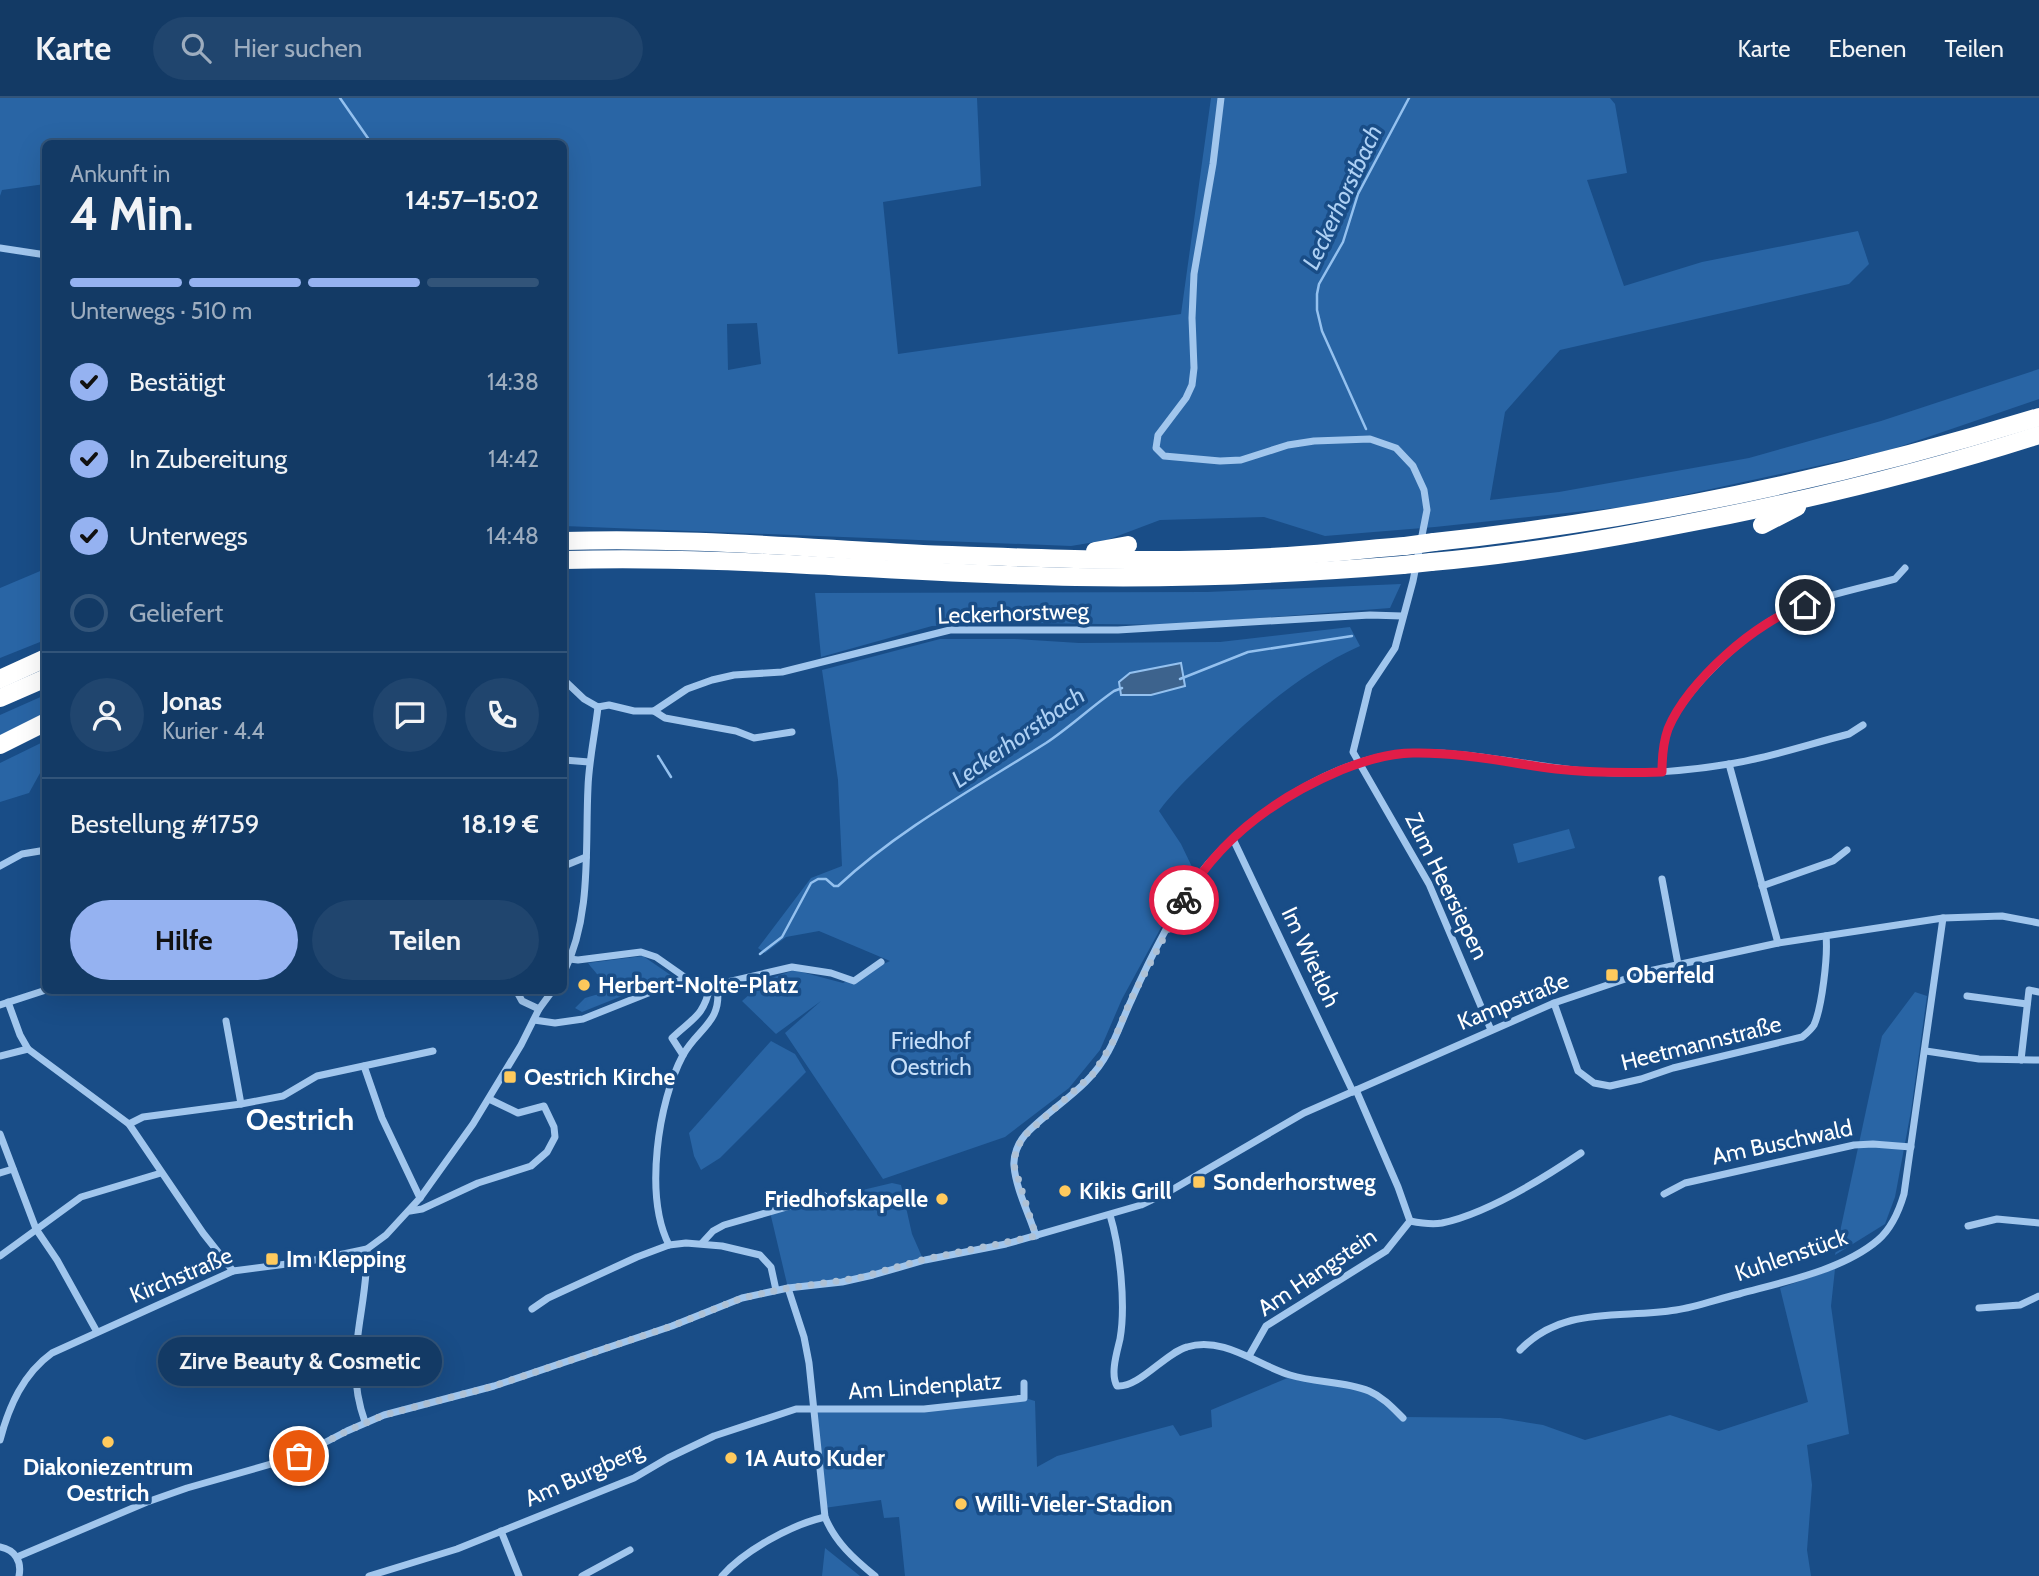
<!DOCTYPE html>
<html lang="de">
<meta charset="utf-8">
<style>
:root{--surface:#133a65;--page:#20456e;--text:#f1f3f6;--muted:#9dadbf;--line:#325479;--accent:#95b2f1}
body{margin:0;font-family:Cabin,sans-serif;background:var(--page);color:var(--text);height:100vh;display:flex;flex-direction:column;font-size:26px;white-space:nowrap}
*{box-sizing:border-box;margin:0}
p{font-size:23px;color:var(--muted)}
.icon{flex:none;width:38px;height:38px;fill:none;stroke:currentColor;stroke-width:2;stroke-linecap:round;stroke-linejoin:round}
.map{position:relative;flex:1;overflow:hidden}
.sheet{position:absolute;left:42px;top:42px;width:525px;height:854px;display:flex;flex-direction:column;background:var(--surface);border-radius:10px;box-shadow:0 7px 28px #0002,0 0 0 2px var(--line)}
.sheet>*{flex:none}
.pin{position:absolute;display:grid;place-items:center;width:60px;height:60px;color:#fff;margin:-30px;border:4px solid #fff;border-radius:50%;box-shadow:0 2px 7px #0007}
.courier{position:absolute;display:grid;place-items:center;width:70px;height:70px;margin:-35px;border:5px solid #e11d48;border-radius:50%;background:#fff;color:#222;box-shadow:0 2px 9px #0007}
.bubble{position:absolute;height:49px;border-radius:24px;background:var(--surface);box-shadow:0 7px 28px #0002,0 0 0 2px var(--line);font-size:23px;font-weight:800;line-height:49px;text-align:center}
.summary em{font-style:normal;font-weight:800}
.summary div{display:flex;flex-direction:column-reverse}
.summary{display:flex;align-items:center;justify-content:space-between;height:119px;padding:0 28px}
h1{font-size:46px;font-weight:800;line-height:52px}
.bar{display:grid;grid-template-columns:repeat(4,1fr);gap:10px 7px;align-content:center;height:84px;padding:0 28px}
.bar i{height:9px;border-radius:5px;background:var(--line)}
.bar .current{background:var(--accent)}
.bar p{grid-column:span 4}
.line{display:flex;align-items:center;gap:18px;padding:0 28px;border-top:2px solid var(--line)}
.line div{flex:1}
.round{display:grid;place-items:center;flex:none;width:74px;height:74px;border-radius:37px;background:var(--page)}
ol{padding:0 28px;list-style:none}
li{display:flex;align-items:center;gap:21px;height:77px}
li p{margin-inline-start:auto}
li .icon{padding:7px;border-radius:50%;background:var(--accent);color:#111;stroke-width:4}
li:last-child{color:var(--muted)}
li i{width:38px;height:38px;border:4px solid var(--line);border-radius:50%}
.cta{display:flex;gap:14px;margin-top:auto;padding:14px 28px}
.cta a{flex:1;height:80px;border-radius:42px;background:var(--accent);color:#111;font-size:28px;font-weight:800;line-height:80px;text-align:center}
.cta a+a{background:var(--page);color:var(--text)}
header{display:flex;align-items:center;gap:42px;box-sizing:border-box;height:98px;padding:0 35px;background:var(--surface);border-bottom:2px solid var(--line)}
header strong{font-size:33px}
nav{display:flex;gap:38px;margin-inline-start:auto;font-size:24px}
.search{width:490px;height:63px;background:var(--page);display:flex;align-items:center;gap:18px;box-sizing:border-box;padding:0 24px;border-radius:38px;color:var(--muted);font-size:26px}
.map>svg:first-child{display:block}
.green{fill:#2965a5;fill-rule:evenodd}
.water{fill:#3d638d;stroke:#94c1ef;stroke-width:2}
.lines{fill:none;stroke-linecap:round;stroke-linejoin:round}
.stream{stroke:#94c1ef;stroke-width:2.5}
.minor{stroke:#a1c6ed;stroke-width:7}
.motorway{stroke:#fff;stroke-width:18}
.motorway-bridge{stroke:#fff;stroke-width:18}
.done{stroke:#aec1d5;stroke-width:7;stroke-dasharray:0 12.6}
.route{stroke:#e11d48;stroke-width:9}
.poi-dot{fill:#ffca5d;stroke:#194d87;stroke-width:2.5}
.labels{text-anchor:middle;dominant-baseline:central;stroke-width:7;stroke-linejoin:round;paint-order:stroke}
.street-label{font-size:23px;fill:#fff;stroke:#194d87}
.poi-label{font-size:23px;font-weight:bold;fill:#fff;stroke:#194d87;text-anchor:start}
.park-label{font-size:23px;fill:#c7dff9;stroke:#194d87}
.water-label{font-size:24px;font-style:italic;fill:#add0f4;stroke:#194d87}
.district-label{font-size:30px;font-weight:bold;fill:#fff;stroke:#194d87}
</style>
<header>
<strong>Karte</strong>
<div class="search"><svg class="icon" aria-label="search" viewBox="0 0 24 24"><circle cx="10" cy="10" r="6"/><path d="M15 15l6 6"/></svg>Hier suchen</div>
<nav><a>Karte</a><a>Ebenen</a><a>Teilen</a></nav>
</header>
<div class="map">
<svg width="2039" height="1478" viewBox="0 0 2039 1478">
<rect width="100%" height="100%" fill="#194d87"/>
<g class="green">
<path d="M0,0H977L981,88L883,104L898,256L1181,216L1211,0H1610L1615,6L1627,75L1587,82L1624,188L1702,164L1858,133L1869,166L1849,186L1560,252L1505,314L1490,402L1559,394L1749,360L1881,323L2039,271V301L1890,352L1633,408L1435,429L1325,438L1264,419L1160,422L1107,442L1071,448L564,428V46H46L45,86L2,92L0,98ZM757,225L761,266L728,272L727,226Z"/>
<polygon points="45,471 45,542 0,560 0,490"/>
<polygon points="1401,486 1390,510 1169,527 1030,525 932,528 821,559 815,495 1207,494"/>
<path d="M1350,529L1360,548C1306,572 1261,610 1218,651C1197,671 1176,690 1159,713L1181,746L1193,771L1122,901L1100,952L1069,990L1005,1039L883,1081L785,935L821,903L776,936L742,903L766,882L794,872L843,885L890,863L819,833L786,839L765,855L758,850L811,780L842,768L838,682L822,572L940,541H1015L1079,545L1220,544Z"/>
<polygon points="45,597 45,619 0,640 0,617"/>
<polygon points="45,643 45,666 29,695 0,704 0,665"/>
<polygon points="1569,731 1575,750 1518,765 1513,746"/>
<path d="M643,858L672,878L582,914L575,910L585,900L602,895C606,882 595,875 588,865Z"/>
<polygon points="1915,894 1927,898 1911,1013 1895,1099 1885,1126 1835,1157 1882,938"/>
<polygon points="771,943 795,956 806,974 720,1060 701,1072 694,1058 689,1035"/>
<polygon points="892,1085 901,1087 912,1136 923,1161 873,1176 788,1190 770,1114"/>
<polygon points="1835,1171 1831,1208 1849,1336 1807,1347 1812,1387 1807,1452 1811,1478 905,1478 899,1419 884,1420 881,1402 824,1410 815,1311 863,1314 1025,1300 1035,1303 1037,1369 1057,1358 1173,1327 1180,1338 1212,1329 1211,1312 1290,1279 1369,1294 1404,1319 1500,1320 1543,1327 1585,1342 1670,1317 1719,1333 1808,1304 1780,1190"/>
<polygon points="825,1450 860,1478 822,1478"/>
</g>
<polygon class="water" points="1181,565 1185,588 1151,597 1121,597 1119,584 1130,575"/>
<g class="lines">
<g class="stream">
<polyline points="340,0 372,46"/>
<polyline points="1366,331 1322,233 1317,212 1317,196 1319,186 1343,144 1358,96 1409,0"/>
<polyline points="1180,581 1248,554 1352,538"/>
<polyline points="658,658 671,679"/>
<path d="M760,856L782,839L811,785L818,781H826L834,788H838C899,731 975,690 1046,645C1070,629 1091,609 1114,593L1122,590"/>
</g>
<g class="minor">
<polyline points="1221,0 1213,66 1194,176 1192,220 1194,270 1192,287 1186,300 1158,337 1156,350 1164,358 1220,363 1241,362 1288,347 1314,343 1370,341 1396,350 1413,368 1424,392 1427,412 1413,483 1395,550 1369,589 1353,654 1429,786 1491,932"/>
<polyline points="0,150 46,157"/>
<polyline points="564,582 584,601 598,609"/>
<polyline points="598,609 609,607 634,613 654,613 687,591 712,582 734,577 782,574 950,532 1118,532 1370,517 1402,518"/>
<polyline points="654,613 665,620 736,633 754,640 792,634"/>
<polyline points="564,662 589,664"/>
<polyline points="1729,666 1778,845"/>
<path d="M1662,674C1662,659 1663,645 1668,632C1684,590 1752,528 1792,511C1825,497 1861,490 1895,481L1905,470"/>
<polyline points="1233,741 1353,994"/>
<polyline points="0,768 22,756 46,752"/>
<polyline points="564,768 586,759"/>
<polyline points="1662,781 1678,866"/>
<polyline points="1762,788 1833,763 1847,752"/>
<polyline points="570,861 578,862 641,854 656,859 686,880 710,888 792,869 831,875 854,883 881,864"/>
<path d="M564,874C592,817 585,751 588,689C589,662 595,636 598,609"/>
<polyline points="516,892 522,903 539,911"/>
<polyline points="1967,898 2027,906"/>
<polyline points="8,904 20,937 28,951 129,1026 203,1135 233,1173"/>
<path d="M1554,905L1578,973L1594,985L1610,988L1641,981L1673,970L1802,939C1807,935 1811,932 1814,927C1822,909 1828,858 1826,838"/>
<polyline points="0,907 46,892"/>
<polyline points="534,922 555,925 583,921 686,880"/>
<polyline points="226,923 241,1006"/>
<polyline points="1926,953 1979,961 2039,962"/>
<path d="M683,957L672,940C693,920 704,918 710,888"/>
<polyline points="0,958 28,951"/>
<polyline points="2021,962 2029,892 2039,894"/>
<polyline points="364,968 382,1020 420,1100"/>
<polyline points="1356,992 1398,1089 1410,1123"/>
<polyline points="129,1026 143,1019 241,1006 283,998 317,978 433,953"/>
<polyline points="0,1036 36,1131 57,1162 97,1234"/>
<polyline points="0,1075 13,1071"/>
<polyline points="1664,1096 1685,1085 1854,1047 1873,1046 1911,1049"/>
<polyline points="410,1113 422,1111 478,1085 531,1068 547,1054 555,1039 554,1029 544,1008 518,1015 489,1001"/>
<path d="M1110,1117C1120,1150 1126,1207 1120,1241C1117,1254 1110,1276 1117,1288C1139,1290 1165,1255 1187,1249C1224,1238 1257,1267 1290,1277C1315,1285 1344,1283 1369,1293C1383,1299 1393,1310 1403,1320"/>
<path d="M1410,1123C1420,1125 1431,1127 1442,1125C1485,1116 1544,1080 1581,1055"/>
<polyline points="1968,1128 1997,1121 2039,1125"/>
<path d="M1036,1138C1029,1116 1016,1091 1014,1068C1013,1058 1018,1045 1025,1037C1052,1008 1089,991 1108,954C1117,938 1123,920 1131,903C1149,862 1180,800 1208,766C1253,713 1339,658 1410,655C1481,652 1551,675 1622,675C1658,675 1694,672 1729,666C1769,660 1809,646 1849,636L1863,627"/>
<polyline points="702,1145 713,1133 724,1127 825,1098"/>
<path d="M669,1147C644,1098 658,1004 683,957C698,930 723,924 717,888"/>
<polyline points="0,1158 81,1099 161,1075"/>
<path d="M788,1190L804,1239L809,1265L825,1419C835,1444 854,1461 875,1478"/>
<polyline points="1979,1210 2020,1207 2039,1198"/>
<polyline points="532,1211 548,1200 637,1159 669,1147 686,1145 722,1148 760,1157 771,1169 776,1192"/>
<path d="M1520,1252C1563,1207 1621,1221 1676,1212C1697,1209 1718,1201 1739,1196C1783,1184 1843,1172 1878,1142C1892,1130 1899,1113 1904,1096L1943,820"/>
<polyline points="1249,1258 1266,1228 1386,1153 1410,1123"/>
<path d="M365,1324C342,1260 368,1214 367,1151"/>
<path d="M0,1342C9,1308 23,1276 52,1255L233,1173L310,1163L367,1151L386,1137L420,1100L473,1026L521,947L539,911L553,892"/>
<polyline points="501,1433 519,1478"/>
<path d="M0,1449C15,1452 22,1463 19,1478"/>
<polyline points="17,1459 147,1404 187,1390 299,1358 347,1333 384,1317 494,1288 672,1228 742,1200 788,1190 842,1184 873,1177 925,1162 1006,1146 1141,1107 1170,1093 1304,1015 1554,905 1649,873 1778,845 1943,820 2002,818 2039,825"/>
<polyline points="369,1478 457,1451 634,1380 668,1360 714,1338 796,1311 924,1311 1024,1300 1024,1285"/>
<polyline points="582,1478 630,1452"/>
<path d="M722,1478C745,1452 791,1427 825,1419"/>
</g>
<g class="motorway">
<polyline points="1762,427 1797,409"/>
<path d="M564,443C684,439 803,450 923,456C1032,460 1142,465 1252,460C1303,458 1354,452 1405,448"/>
<path d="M1434,444C1640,422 1841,380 2039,319"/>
<polyline points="1095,453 1128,447"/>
<path d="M564,462C735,457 905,476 1076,479C1185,481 1294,476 1403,467"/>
<path d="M1431,464C1514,457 1597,443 1678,427C1800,404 1921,375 2039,337"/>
<polyline points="0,581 46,560"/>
<polyline points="0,600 46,580"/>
<polyline points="0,647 46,624"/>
</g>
<g class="motorway-bridge">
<polyline points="1405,448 1434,444"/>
<polyline points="1403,467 1431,464"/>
</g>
</g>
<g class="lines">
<polyline class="done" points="299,1358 347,1333 384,1317 494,1288 672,1228 742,1200 788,1190 858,1180 925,1161 1036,1138 1014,1067 1016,1052 1024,1038 1094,975 1114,942 1131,901 1184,802"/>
<path class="route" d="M1184,802C1220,740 1277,699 1341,672C1364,663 1388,655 1413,655C1461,654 1509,665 1556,671C1591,675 1627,675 1662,674C1662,659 1663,645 1668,631C1687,584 1757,522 1805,507"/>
</g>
<g class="poi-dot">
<rect x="1605" y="870" width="14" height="14" rx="3.5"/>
<circle cx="584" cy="887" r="7"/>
<rect x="503" y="972" width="14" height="14" rx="3.5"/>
<rect x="1192" y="1077" width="14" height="14" rx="3.5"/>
<circle cx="1065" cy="1093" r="7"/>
<circle cx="942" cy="1101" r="7"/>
<rect x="265" y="1154" width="14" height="14" rx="3.5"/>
<circle cx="108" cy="1344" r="7"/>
<circle cx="731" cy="1360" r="7"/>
<circle cx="961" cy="1406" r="7"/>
</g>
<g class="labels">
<g class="street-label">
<text transform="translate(1013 515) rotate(-2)">Leckerhorstweg</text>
<text transform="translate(1447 788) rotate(64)">Zum Heersiepen</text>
<text transform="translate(1311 859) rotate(65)">Im Wietloh</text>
<text transform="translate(1513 903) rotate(-22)">Kampstraße</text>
<text transform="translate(1701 945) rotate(-14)">Heetmannstraße</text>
<text transform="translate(1782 1044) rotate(-12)">Am Buschwald</text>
<text transform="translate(1791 1157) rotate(-19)">Kuhlenstück</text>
<text transform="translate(1317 1174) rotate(-34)">Am Hangstein</text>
<text transform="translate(181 1177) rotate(-23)">Kirchstraße</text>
<text transform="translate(925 1288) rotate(-4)">Am Lindenplatz</text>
<text transform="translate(584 1376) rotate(-24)">Am Burgberg</text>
</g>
<g class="poi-label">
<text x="1626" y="877">Oberfeld</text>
<text x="598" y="887">Herbert-Nolte-Platz</text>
<text x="524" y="979">Oestrich Kirche</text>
<text x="1213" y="1084">Sonderhorstweg</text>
<text x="1079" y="1093">Kikis Grill</text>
<text x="928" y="1101" text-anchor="end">Friedhofskapelle</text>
<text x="286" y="1161">Im Klepping</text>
<text x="745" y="1360">1A Auto Kuder</text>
<text x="108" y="1369" text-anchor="middle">Diakoniezentrum<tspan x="108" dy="26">Oestrich</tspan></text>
<text x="975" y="1406">Willi-Vieler-Stadion</text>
</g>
<g class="park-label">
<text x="931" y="943">Friedhof<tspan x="931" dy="26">Oestrich</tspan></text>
</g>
<g class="water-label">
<text transform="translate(1342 99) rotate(-65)">Leckerhorstbach</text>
<text transform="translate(1018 639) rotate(-35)">Leckerhorstbach</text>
</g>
<g class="district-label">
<text x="300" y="1021">Oestrich</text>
</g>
</g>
</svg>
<div class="pin" style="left:299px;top:1358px;background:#ea580c"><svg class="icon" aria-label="bag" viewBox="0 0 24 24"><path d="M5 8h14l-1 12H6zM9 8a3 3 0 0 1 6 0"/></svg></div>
<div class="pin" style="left:1805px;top:507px;background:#1f2937"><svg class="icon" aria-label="home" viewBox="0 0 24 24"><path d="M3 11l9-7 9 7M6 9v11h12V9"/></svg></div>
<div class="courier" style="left:1184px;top:802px"><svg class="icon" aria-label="bike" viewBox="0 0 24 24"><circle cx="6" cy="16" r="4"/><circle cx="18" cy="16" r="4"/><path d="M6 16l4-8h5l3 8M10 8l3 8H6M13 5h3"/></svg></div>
<div class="bubble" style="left:158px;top:1239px;width:284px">Zirve Beauty &amp; Cosmetic</div>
<section class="sheet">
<div class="summary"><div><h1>4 Min.</h1><p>Ankunft in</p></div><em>14:57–15:02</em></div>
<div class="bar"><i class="current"></i><i class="current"></i><i class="current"></i><i></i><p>Unterwegs · 510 m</p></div>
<ol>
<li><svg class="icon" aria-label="check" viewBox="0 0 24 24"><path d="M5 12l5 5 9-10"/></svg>Bestätigt<p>14:38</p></li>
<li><svg class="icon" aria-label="check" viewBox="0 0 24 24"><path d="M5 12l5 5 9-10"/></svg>In Zubereitung<p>14:42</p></li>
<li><svg class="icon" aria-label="check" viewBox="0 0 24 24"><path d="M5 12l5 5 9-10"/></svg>Unterwegs<p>14:48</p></li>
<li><i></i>Geliefert</li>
</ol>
<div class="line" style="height:126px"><a class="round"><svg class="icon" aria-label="person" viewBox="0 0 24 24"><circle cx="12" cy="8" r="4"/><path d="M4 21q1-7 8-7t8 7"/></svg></a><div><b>Jonas</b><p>Kurier · 4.4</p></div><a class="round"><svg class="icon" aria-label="chat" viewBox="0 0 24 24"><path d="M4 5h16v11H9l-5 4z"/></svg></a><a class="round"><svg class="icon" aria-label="phone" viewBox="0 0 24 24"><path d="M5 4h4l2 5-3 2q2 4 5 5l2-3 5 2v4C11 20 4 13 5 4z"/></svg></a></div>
<div class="line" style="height:91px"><div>Bestellung #1759</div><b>18.19 €</b></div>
<div class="cta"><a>Hilfe</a><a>Teilen</a></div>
</section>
</div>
